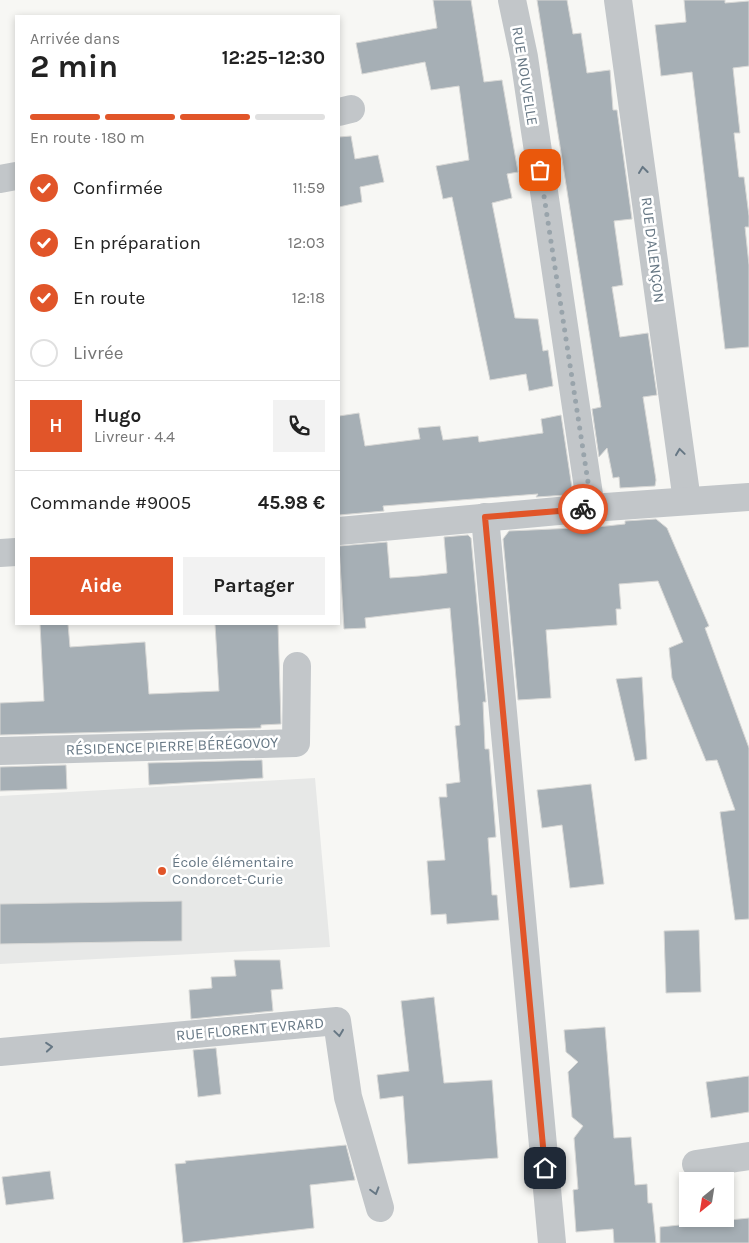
<!DOCTYPE html>
<html lang="fr">
<meta charset="utf-8">
<style>
:root{--surface:#fff;--page:#f2f2f2;--text:#222;--muted:#767676;--line:#e0e0e0;--accent:#e15529}
body{margin:0;font-family:Karla,sans-serif;background:var(--page);color:var(--text);height:100vh;display:flex;flex-direction:column;font-size:19px;white-space:nowrap}
*{box-sizing:border-box;margin:0}
p{font-size:16px;color:var(--muted)}
.icon{flex:none;width:28px;height:28px;fill:none;stroke:currentColor;stroke-width:2;stroke-linecap:round;stroke-linejoin:round}
.map{position:relative;flex:1;overflow:hidden}
.sheet{position:absolute;left:15px;top:15px;width:325px;height:610px;display:flex;flex-direction:column;background:var(--surface);border-radius:0px;box-shadow:0 2px 8px #0003}
.sheet>*{flex:none}
.needle{width:32px;rotate:210deg}
.fabs{position:absolute;left:679px;top:1172px;display:grid;gap:10px}
.fabs a{display:grid;place-items:center;width:55px;height:55px;border-radius:0px;background:var(--surface);box-shadow:0 2px 8px #0003;font-size:25px}
.pin{position:absolute;display:grid;place-items:center;width:42px;height:42px;color:#fff;margin:-21px;border-radius:10px;box-shadow:0 2px 8px #0006}
.courier{position:absolute;display:grid;place-items:center;width:50px;height:50px;margin:-25px;border:4px solid #e15529;border-radius:50%;background:#fff;color:#222;box-shadow:0 1px 6px #0007}
.overview em{font-style:normal;font-weight:700}
.overview div{display:flex;flex-direction:column-reverse}
.overview{display:flex;align-items:center;justify-content:space-between;height:85px;padding:0 15px}
h1{font-size:32px;font-weight:700;line-height:38px}
.bar{display:grid;grid-template-columns:repeat(4,1fr);gap:8px 5px;align-content:center;height:60px;padding:0 15px}
.bar i{height:6px;border-radius:4px;background:var(--line)}
.bar .current{background:var(--accent)}
.bar p{grid-column:span 4}
.line{display:flex;align-items:center;gap:12px;padding:0 15px;border-top:1px solid var(--line)}
.line div{flex:1}
.round{display:grid;place-items:center;flex:none;width:52px;height:52px;border-radius:0px;background:var(--page)}
ol{padding:0 15px;list-style:none}
li{display:flex;align-items:center;gap:15px;height:55px}
li p{margin-inline-start:auto}
li .icon{padding:5px;border-radius:50%;background:var(--accent);color:#fff;stroke-width:4}
li:last-child{color:var(--muted)}
li i{width:28px;height:28px;border:2px solid var(--line);border-radius:50%}
.button{display:flex;gap:10px;margin-top:auto;padding:10px 15px}
.button a{flex:1;height:58px;border-radius:0px;background:var(--accent);color:#fff;font-size:20px;font-weight:700;line-height:58px;text-align:center}
.button a+a{background:var(--page);color:var(--text)}
.map>svg:first-child{display:block}
.built{fill:#e7e8e7}
.building{fill:#a6afb5;stroke:#d8d8d6}
.lines{fill:none;stroke-linecap:round;stroke-linejoin:round}
.minor{stroke:#c2c6c9;stroke-width:28}
.tertiary{stroke:#c2c6c9;stroke-width:28}
.oneway{stroke:#667784}
.done{stroke:#99a4ab;stroke-width:5;stroke-dasharray:0 9}
.route{stroke:#e15529;stroke-width:6}
.poi-dot{fill:#e15529;stroke:#fff;stroke-width:2}
.labels{text-anchor:middle;dominant-baseline:central;stroke-width:5;stroke-linejoin:round;paint-order:stroke}
.street-label{font-size:15px;fill:#667784;stroke:#fff}
.poi-label{font-size:15px;fill:#667784;stroke:#fff;text-anchor:start}
</style>
<div class="map">
<svg width="749" height="1243" viewBox="0 0 749 1243">
<rect width="100%" height="100%" fill="#f7f7f4"/>
<polygon class="built" points="315,778 330,947 0,964 0,796"/>
<g class="building">
<polygon points="433,0 471,0 484,82 502,80 518,172 507,174 512,198 492,203 515,318 538,319 543,351 548,350 553,386 529,391 526,374 490,380 452,197 443,199 436,166 469,160 459,86 431,90 425,62 362,74 356,43 437,28"/>
<polygon points="537,0 567,0 573,34 581,33 587,73 610,70 613,110 617,110 632,219 614,221 623,285 612,287 620,337 648,333 657,395 643,397 656,480 655,486 620,488 619,477 613,478 607,448 599,457 592,409 601,407"/>
<polygon points="684,0 725,0 725,3 749,1 749,66 733,68 740,133 734,133 739,177 744,177 749,216 749,227 745,227 749,265 749,347 725,349 692,72 661,76 655,25 686,22"/>
<polygon points="351,136 355,159 378,155 384,182 360,187 362,202 339,207 339,137"/>
<polygon points="359,413 365,446 420,439 418,428 440,426 443,440 478,436 479,442 543,433 541,419 561,415 572,488 567,495 536,497 538,494 383,506 384,511 339,515 339,416"/>
<polygon points="656,519 667,528 709,626 705,628 749,748 749,919 735,920 720,812 735,810 717,760 706,761 672,678 669,648 683,642 658,581 619,584 621,609 616,609 617,625 546,630 551,698 518,700 503,539 509,531 597,527 625,524 625,521"/>
<polygon points="468,535 471,538 486,702 483,702 485,749 489,749 496,837 488,838 492,895 497,895 499,920 447,924 446,914 431,915 427,861 445,860 439,797 447,797 446,784 460,782 455,726 460,725 450,608 365,618 366,628 344,629 339,546 387,542 390,578 419,576 447,573 444,537"/>
<polygon points="40,624 68,624 70,647 145,642 149,694 219,691 215,624 278,624 281,724 261,725 261,728 0,735 0,703 44,701"/>
<polygon points="642,677 647,759 635,761 616,679"/>
<polygon points="262,760 263,778 149,785 148,763"/>
<polygon points="66,765 67,789 0,791 0,767"/>
<polygon points="591,784 604,884 570,888 562,825 542,828 537,790"/>
<polygon points="182,901 182,941 0,944 0,904"/>
<polygon points="699,930 701,992 666,993 664,931"/>
<polygon points="234,960 280,960 283,989 271,990 273,1011 191,1019 189,990 212,988 211,977 236,976"/>
<polygon points="434,997 444,1083 492,1080 498,1158 408,1164 403,1096 380,1099 377,1075 409,1071 401,1001"/>
<polygon points="605,1027 614,1138 631,1137 635,1185 647,1184 648,1203 652,1203 656,1243 614,1243 613,1229 576,1232 573,1190 578,1189 574,1138 583,1126 572,1117 568,1072 578,1062 566,1052 564,1030"/>
<polygon points="216,1048 221,1094 198,1097 193,1050"/>
<polygon points="749,1076 749,1112 711,1118 706,1082"/>
<polygon points="346,1145 355,1180 310,1185 314,1228 183,1243 175,1164 186,1163 185,1161"/>
<polygon points="50,1171 54,1199 6,1205 2,1177"/>
<polygon points="749,1218 749,1243 660,1243 660,1227"/>
</g>
<g class="lines">
<g class="minor">
<polyline points="512,0 524,57 591,508"/>
<polyline points="618,0 687,501"/>
<polyline points="339,112 351,109"/>
<polyline points="0,179 16,176"/>
<polyline points="485,517 552,1243"/>
<polyline points="0,751 296,743 297,666"/>
<polyline points="0,1052 337,1021 348,1097 380,1208"/>
<polyline points="696,1164 749,1156"/>
</g>
<g class="tertiary">
<polyline points="339,531 591,508 749,497"/>
<polyline points="0,553 16,552"/>
</g>
</g>
<defs><path id="oneway-chevron" d="M-2-3.5L2.5 0L-2 3.5" fill="none" stroke-width="1.6" stroke-linecap="round" stroke-linejoin="round" transform="scale(1.25)"/></defs>
<g class="oneway">
<use href="#oneway-chevron" transform="translate(643 170) rotate(-97)"/>
<use href="#oneway-chevron" transform="translate(680 452) rotate(-98)"/>
<use href="#oneway-chevron" transform="translate(339 1033) rotate(82)"/>
<use href="#oneway-chevron" transform="translate(49 1047) rotate(-5)"/>
<use href="#oneway-chevron" transform="translate(375 1191) rotate(74)"/>
</g>
<g class="lines">
<polyline class="done" points="540,170 590,495 591,508 583,509"/>
<polyline class="route" points="545,1168 485,517 583,509"/>
</g>
<circle class="poi-dot" cx="162" cy="871" r="5"/>
<g class="labels">
<g class="street-label">
<text transform="translate(525 76) rotate(81)">RUE NOUVELLE</text>
<text transform="translate(653 250) rotate(83)">RUE D'ALENÇON</text>
<text transform="translate(172 746) rotate(-2)">RÉSIDENCE PIERRE BÉRÉGOVOY</text>
<text transform="translate(250 1029) rotate(-5)">RUE FLORENT EVRARD</text>
</g>
<g class="poi-label">
<text x="172" y="862">École élémentaire<tspan x="172" dy="17">Condorcet-Curie</tspan></text>
</g>
</g>
</svg>
<div class="fabs">
<a><svg class="needle" viewBox="-14 -14 28 28"><path d="M0-13l5 13h-10z" fill="#e53935"/><path d="M0 13l5-13h-10z" fill="#767676"/></svg></a>
</div>
<div class="pin" style="left:540px;top:170px;background:#ea580c"><svg class="icon" aria-label="bag" viewBox="0 0 24 24"><path d="M5 8h14l-1 12H6zM9 8a3 3 0 0 1 6 0"/></svg></div>
<div class="pin" style="left:545px;top:1168px;background:#1f2937"><svg class="icon" aria-label="home" viewBox="0 0 24 24"><path d="M3 11l9-7 9 7M6 9v11h12V9"/></svg></div>
<div class="courier" style="left:583px;top:509px"><svg class="icon" aria-label="bike" viewBox="0 0 24 24"><circle cx="6" cy="16" r="4"/><circle cx="18" cy="16" r="4"/><path d="M6 16l4-8h5l3 8M10 8l3 8H6M13 5h3"/></svg></div>
<section class="sheet">
<div class="overview"><div><h1>2 min</h1><p>Arrivée dans</p></div><em>12:25–12:30</em></div>
<div class="bar"><i class="current"></i><i class="current"></i><i class="current"></i><i></i><p>En route · 180 m</p></div>
<ol>
<li><svg class="icon" aria-label="check" viewBox="0 0 24 24"><path d="M5 12l5 5 9-10"/></svg>Confirmée<p>11:59</p></li>
<li><svg class="icon" aria-label="check" viewBox="0 0 24 24"><path d="M5 12l5 5 9-10"/></svg>En préparation<p>12:03</p></li>
<li><svg class="icon" aria-label="check" viewBox="0 0 24 24"><path d="M5 12l5 5 9-10"/></svg>En route<p>12:18</p></li>
<li><i></i>Livrée</li>
</ol>
<div class="line" style="height:90px"><b class="round" style="background:var(--accent);color:#fff">H</b><div><b>Hugo</b><p>Livreur · 4.4</p></div><a class="round"><svg class="icon" aria-label="phone" viewBox="0 0 24 24"><path d="M5 4h4l2 5-3 2q2 4 5 5l2-3 5 2v4C11 20 4 13 5 4z"/></svg></a></div>
<div class="line" style="height:65px"><div>Commande #9005</div><b>45.98 €</b></div>
<div class="button"><a>Aide</a><a>Partager</a></div>
</section>
</div>
